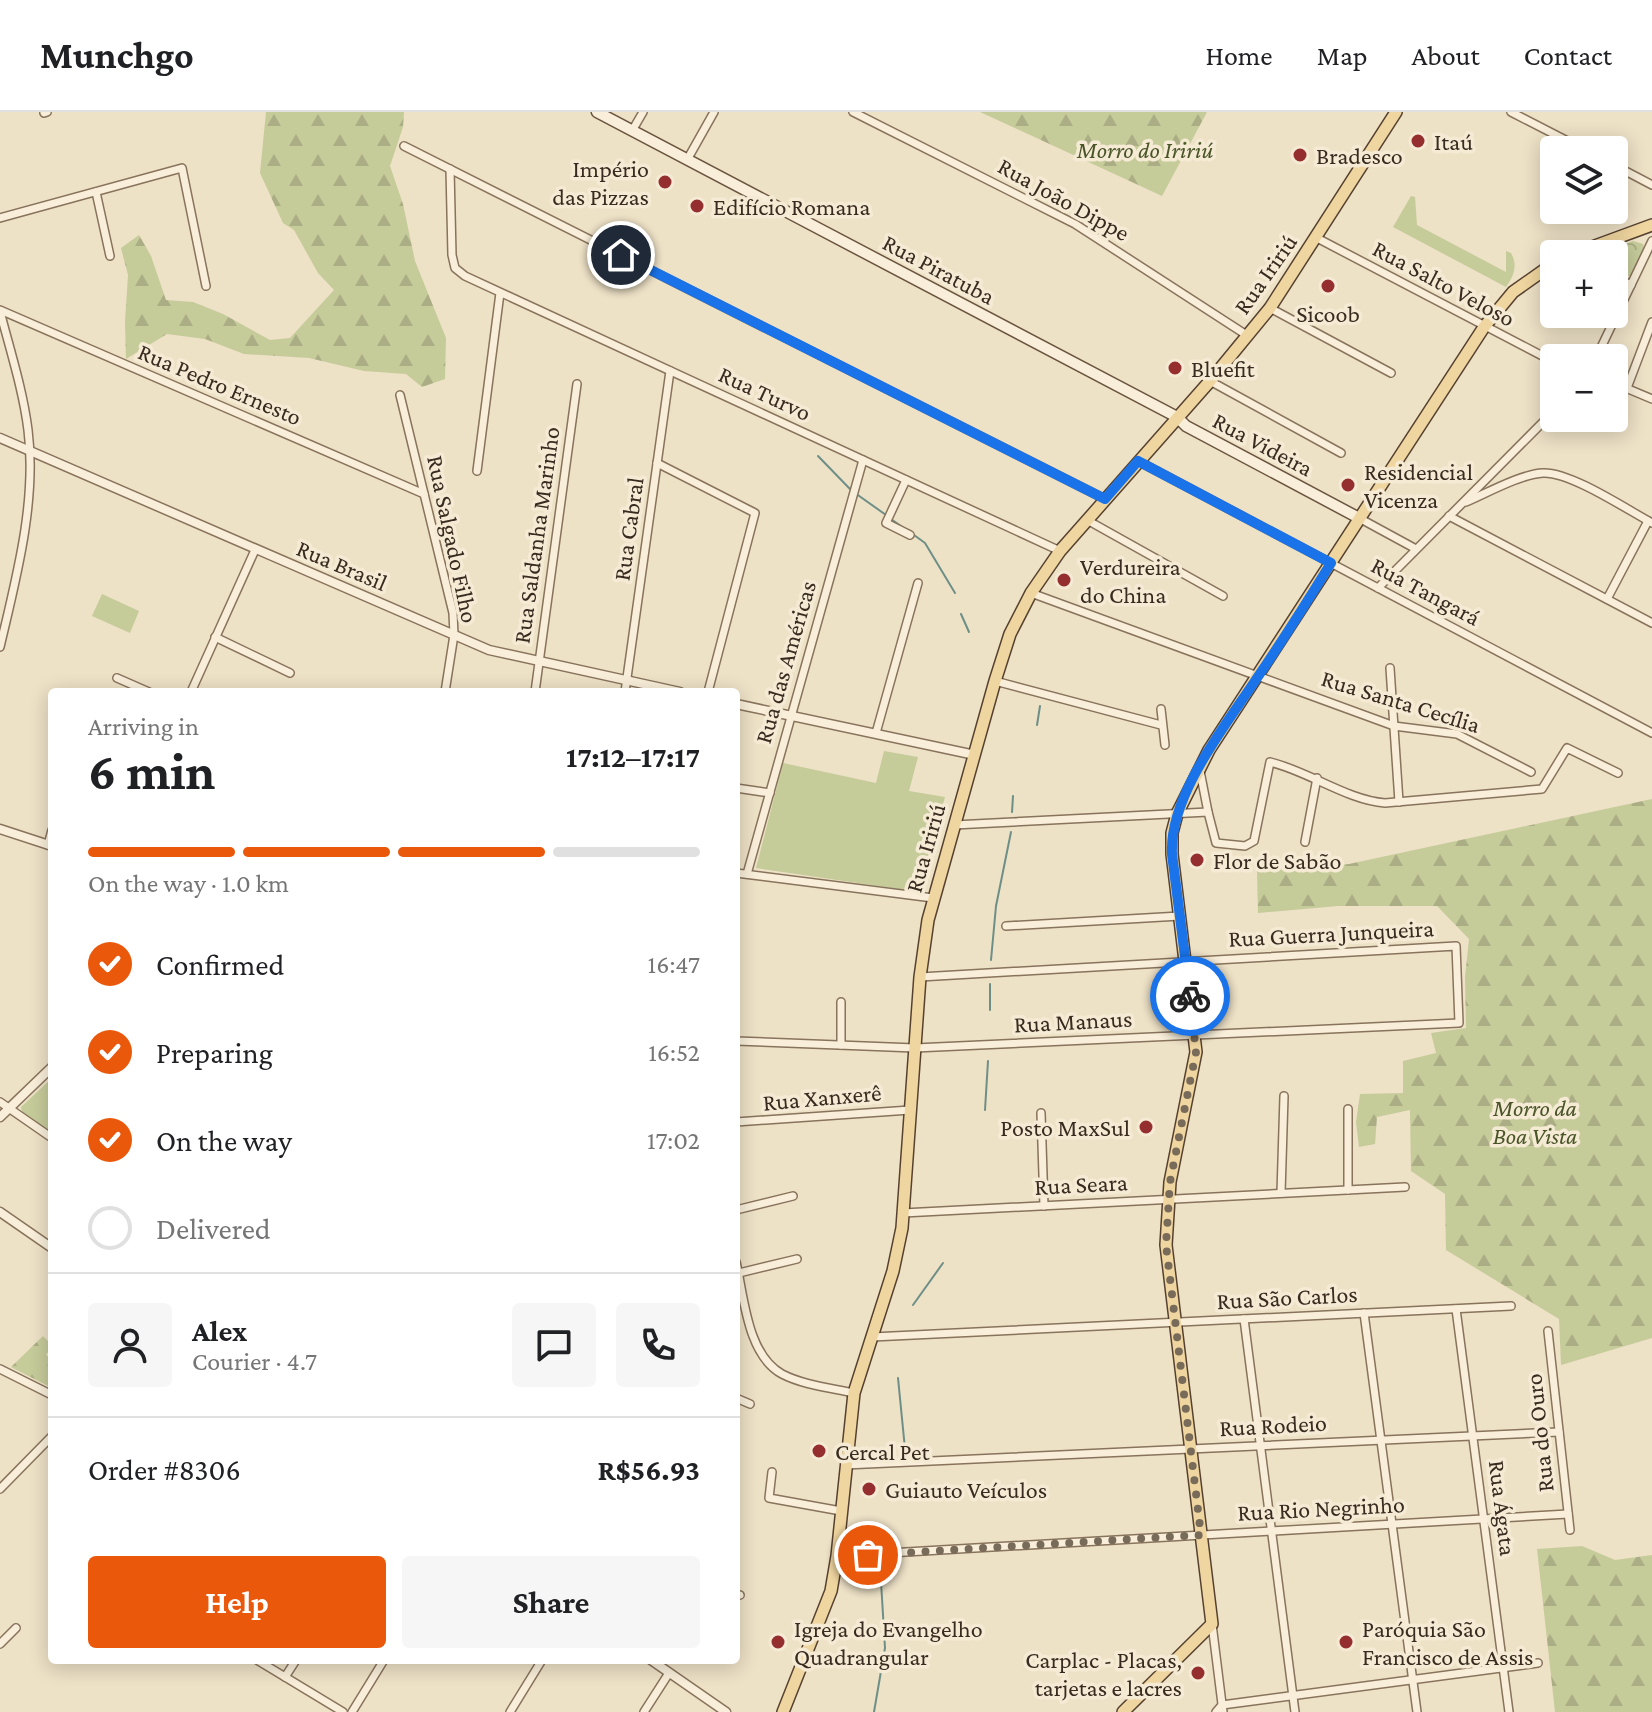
<!DOCTYPE html>
<meta charset="utf-8">
<style>
:root{--surface:#fff;--page:#f6f6f6;--text:#202124;--muted:#757577;--line:#e0e0e0;--accent:#ea580c}
body{margin:0;font-family:"Crimson Pro",serif;background:var(--page);color:var(--text);height:100vh;display:flex;flex-direction:column;font-size:30px;white-space:nowrap}
*{box-sizing:border-box;margin:0}
p{font-size:26px;color:var(--muted)}
.icon{flex:none;width:44px;height:44px;fill:none;stroke:currentColor;stroke-width:2;stroke-linecap:round;stroke-linejoin:round}
.map{position:relative;flex:1;overflow:hidden}
.details{position:absolute;left:48px;top:576px;width:692px;height:976px;display:flex;flex-direction:column;background:var(--surface);border-radius:8px;box-shadow:0 4px 20px #0003}
.details>*{flex:none}
.buttons{position:absolute;left:1540px;top:24px;display:grid;gap:16px}
.buttons a{display:grid;place-items:center;width:88px;height:88px;border-radius:8px;background:var(--surface);box-shadow:0 4px 20px #0003;font-size:40px}
.pin{position:absolute;display:grid;place-items:center;width:68px;height:68px;color:#fff;margin:-34px;border:4px solid #fff;border-radius:50%;box-shadow:0 2px 8px #0007}
.courier{position:absolute;display:grid;place-items:center;width:80px;height:80px;margin:-40px;border:6px solid #1a73e8;border-radius:50%;background:#fff;color:#222;box-shadow:0 2px 10px #0007}
.overview em{font-style:normal;font-weight:700}
.overview div{display:flex;flex-direction:column-reverse}
.overview{display:flex;align-items:center;justify-content:space-between;height:136px;padding:0 40px}
h1{font-size:52px;font-weight:700;line-height:60px}
.bar{display:grid;grid-template-columns:repeat(4,1fr);gap:12px 8px;align-content:center;height:96px;padding:0 40px}
.bar i{height:10px;border-radius:6px;background:var(--line)}
.bar .selected{background:var(--accent)}
.bar p{grid-column:span 4}
.line{display:flex;align-items:center;gap:20px;padding:0 40px;border-top:2px solid var(--line)}
.line div{flex:1}
.round{display:grid;place-items:center;flex:none;width:84px;height:84px;border-radius:8px;background:var(--page)}
ol{padding:0 40px;list-style:none}
li{display:flex;align-items:center;gap:24px;height:88px}
li p{margin-inline-start:auto}
li .icon{padding:8px;border-radius:50%;background:var(--accent);color:#fff;stroke-width:4}
li:last-child{color:var(--muted)}
li i{width:44px;height:44px;border:4px solid var(--line);border-radius:50%}
.cta{display:flex;gap:16px;margin-top:auto;padding:16px 40px}
.cta a{flex:1;height:92px;border-radius:8px;background:var(--accent);color:#fff;font-size:32px;font-weight:700;line-height:92px;text-align:center}
.cta a+a{background:var(--page);color:var(--text)}
header{display:flex;align-items:center;gap:48px;box-sizing:border-box;height:112px;padding:0 40px;background:var(--surface);border-bottom:2px solid var(--line)}
header strong{font-size:38px}
nav{display:flex;gap:44px;margin-inline-start:auto;font-size:28px}
.map>svg:first-child{display:block}
.grass{fill:#c6cb9a}
.forest{fill:url(#forest-firs)}
.park{fill:url(#park-crowns)}
.lines{fill:none;stroke-linecap:round;stroke-linejoin:round}
.stream{stroke:#6e8f87;stroke-width:2}
.minor-casing{stroke:#88735c;stroke-width:10}
.tertiary-casing{stroke:#88735c;stroke-width:11}
.secondary-casing{stroke:#6a543f;stroke-width:13}
.primary-casing{stroke:#564130;stroke-width:14}
.minor{stroke:#f8eed9;stroke-width:7}
.tertiary{stroke:#f8eed9;stroke-width:8}
.secondary{stroke:#f8eed9;stroke-width:10}
.primary{stroke:#efd59f;stroke-width:11}
.done{stroke:#786b59;stroke-width:8;stroke-dasharray:0 14.4}
.route{stroke:#1a73e8;stroke-width:10}
.poi-dot{fill:#952e2f;stroke:#f5ebd5;stroke-width:3}
.labels{text-anchor:middle;dominant-baseline:central;stroke-width:7;stroke-linejoin:round;paint-order:stroke}
.poi-label{font-size:24px;fill:#392b1f;stroke:#f5ebd5;text-anchor:start}
.park-label{font-size:24px;font-style:italic;fill:#495427;stroke:#f5ebd5}
.street-label{font-size:24px;fill:#392b1f;stroke:#f5ebd5}
</style>
<header>
<strong>Munchgo</strong>
<nav><a>Home</a><a>Map</a><a>About</a><a>Contact</a></nav>
</header>
<div class="map">
<svg width="1652" height="1600" viewBox="0 0 1652 1600">
<defs>
<pattern id="forest-firs" width="22" height="20" patternUnits="userSpaceOnUse" patternTransform="scale(2)"><rect width="22" height="20" fill="#c6cb9a"/><path d="M5 1l3.5 6h-7zM16 11l3.5 6h-7z" fill="#abae84"/></pattern>
<pattern id="park-crowns" width="20" height="18" patternUnits="userSpaceOnUse" patternTransform="scale(2)"><rect width="20" height="18" fill="#c6cb9a"/><path d="M2 6a3 3 0 1 1 6 0M12 15a3 3 0 1 1 6 0" fill="none" stroke="#abae84"/></pattern>
</defs>
<rect width="100%" height="100%" fill="#ede1c6"/>
<g class="grass">
<path d="M1411,84L1415,85L1417,113L1506,160V139L1511,141C1518,153 1514,164 1506,175L1393,115Z"/>
<polygon points="102,482 139,499 130,521 92,504"/>
<polygon points="884,639 918,645 909,679 945,685 919,780 756,756 783,651 876,671"/>
<polygon points="52,966 52,1024 23,1004 21,995"/>
</g>
<g class="forest">
<polygon points="266,0 404,0 403,15 390,54 403,92 415,149 446,226 445,267 422,275 406,262 364,259 309,246 244,242 205,227 167,222 126,247 125,210 128,163 121,136 139,123 151,144 166,188 193,190 223,202 270,228 290,226 334,178 318,161 294,118 283,111 260,61"/>
<polygon points="980,0 1207,0 1162,84"/>
<polygon points="1652,687 1652,1226 1561,1253 1559,1207 1446,1138 1445,1082 1411,1059 1410,998 1377,1005 1375,1032 1359,1035 1356,1010 1360,982 1403,981 1403,949 1436,941 1431,921 1466,916 1465,865 1469,827 1437,794 1338,794 1258,801 1257,759 1349,752"/>
<polygon points="43,1224 50,1231 50,1239 46,1242 52,1251 52,1276 11,1255"/>
<polygon points="1582,1434 1615,1448 1652,1443 1652,1600 1555,1600 1537,1437"/>
</g>
<polygon class="park" points="1633,129 1643,132 1645,140 1632,166 1614,156 1614,142 1599,142"/>
<g class="lines">
<g class="stream">
<polyline points="818,344 850,377"/>
<polyline points="855,381 886,403"/>
<polyline points="891,407 905,417"/>
<polyline points="914,423 925,431 955,481"/>
<polyline points="961,502 969,520"/>
<polyline points="1037,613 1040,594"/>
<polyline points="1012,700 1013,684"/>
<polyline points="991,848 996,794 1011,720"/>
<polyline points="990,898 990,872"/>
<polyline points="985,998 988,949"/>
<polyline points="913,1193 943,1151"/>
<polyline points="898,1266 905,1337"/>
<polyline points="874,1600 885,1536 880,1453"/>
</g>
<g class="minor-casing">
<g id="minor">
<polyline points="853,0 1075,112 1248,224"/>
<polyline points="1511,0 1585,38"/>
<polyline points="44,1 47,0"/>
<polyline points="632,19 643,0"/>
<polyline points="404,34 1105,387"/>
<polyline points="687,48 714,0"/>
<polyline points="1614,53 1652,73"/>
<polyline points="450,57 452,143 455,156 465,164 1060,439"/>
<polyline points="96,80 110,144"/>
<polyline points="0,106 182,56 206,174"/>
<polyline points="1317,126 1554,250"/>
<polyline points="1614,164 1631,173"/>
<polyline points="1270,196 1391,261"/>
<polyline points="0,198 424,382"/>
<path d="M0,199C10,238 23,278 28,318C37,389 16,467 0,535"/>
<polyline points="1596,246 1652,129"/>
<polyline points="1210,269 1341,341"/>
<polyline points="1614,271 1652,287"/>
<polyline points="1627,276 1652,210"/>
<polyline points="400,283 453,501 454,523 445,580"/>
<polyline points="1138,349 1652,621"/>
<polyline points="657,351 755,401 708,580"/>
<polyline points="477,359 500,181"/>
<polyline points="906,368 886,411 910,423"/>
<path d="M1466,390C1487,381 1521,362 1543,361C1571,360 1626,397 1652,411"/>
<polyline points="1449,404 1652,511"/>
<polyline points="1359,406 1416,437"/>
<polyline points="1087,408 1223,484"/>
<polyline points="1378,476 1554,299"/>
<polyline points="1031,481 1394,614 1457,622 1531,660"/>
<polyline points="1607,487 1648,409"/>
<polyline points="215,525 290,561"/>
<polyline points="1390,556 1399,690"/>
<polyline points="117,566 149,580"/>
<polyline points="995,569 1161,613"/>
<polyline points="191,580 255,438"/>
<polyline points="535,580 577,272"/>
<polyline points="625,580 670,259"/>
<polyline points="1161,597 1165,633"/>
<polyline points="876,621 918,471"/>
<polyline points="1200,659 1208,700"/>
<polyline points="736,676 770,681"/>
<path d="M954,713L1208,700L1216,731L1245,734L1254,729L1270,650C1308,659 1347,688 1385,691L1542,677L1567,636L1618,661"/>
<polyline points="1305,730 1317,666"/>
<polyline points="48,733 52,718"/>
<polyline points="736,761 933,786"/>
<polyline points="747,762 863,348"/>
<polyline points="1006,814 1180,804"/>
<polyline points="736,929 915,936 1459,911 1456,834 920,865"/>
<polyline points="841,933 841,890"/>
<polyline points="0,990 52,1026"/>
<polyline points="1348,997 1348,1078"/>
<polyline points="1041,1001 1044,1094"/>
<polyline points="736,1010 910,998"/>
<polyline points="1281,1081 1284,984"/>
<polyline points="736,1098 793,1084"/>
<polyline points="903,1101 1405,1075"/>
<path d="M736,1150C744,1184 747,1243 782,1262C803,1273 831,1276 854,1281"/>
<polyline points="739,1161 797,1147"/>
<polyline points="1456,1197 1509,1600"/>
<polyline points="1364,1201 1417,1600"/>
<polyline points="1244,1207 1295,1600"/>
<polyline points="1548,1219 1570,1418"/>
<polyline points="872,1225 1511,1194"/>
<polyline points="0,1257 52,1283"/>
<polyline points="736,1286 750,1292"/>
<polyline points="845,1353 1559,1320"/>
<polyline points="772,1360 769,1386 841,1399"/>
<polyline points="0,1377 52,1324"/>
<polyline points="837,1444 1568,1402"/>
<polyline points="736,1484 740,1483"/>
<polyline points="1212,1512 1223,1600"/>
<polyline points="0,1532 16,1516"/>
<polyline points="257,1548 343,1600"/>
<polyline points="285,1565 296,1548"/>
<polyline points="352,1600 384,1548"/>
<polyline points="510,1600 542,1548"/>
<polyline points="644,1600 669,1561"/>
<polyline points="1216,1600 1222,1593 1538,1551"/>
</g>
</g>
<g class="tertiary-casing">
<g id="tertiary">
<polyline points="0,326 489,538 680,580"/>
<polyline points="736,592 975,643"/>
<polyline points="0,717 52,734"/>
<polyline points="0,1005 52,955"/>
<polyline points="0,1100 52,1136"/>
<polyline points="651,1548 726,1600"/>
</g>
</g>
<g class="secondary-casing">
<polyline id="secondary" points="597,0 1177,305 1186,314 1359,406"/>
</g>
<g class="primary-casing">
<g id="primary">
<polyline points="1573,142 1652,113"/>
<polyline points="783,1600 831,1479 837,1444 854,1281 893,1159 902,1116 920,865 928,808 995,569 1010,522 1031,481 1060,439 1210,269 1270,196 1396,0"/>
<polyline points="1123,1600 1212,1512 1166,1133 1170,1070 1196,940 1172,742 1172,721 1177,702 1209,638 1484,215 1513,180 1554,151"/>
</g>
</g>
<use href="#minor" class="minor"/>
<use href="#tertiary" class="tertiary"/>
<use href="#secondary" class="secondary"/>
<use href="#primary" class="primary"/>
</g>
<g class="lines">
<polyline class="done" points="868,1443 1201,1423 1166,1133 1170,1070 1196,940 1190,884"/>
<path class="route" d="M621,143L1105,387L1138,349L1331,451C1307,490 1283,528 1257,566C1226,613 1169,683 1172,742L1190,884"/>
</g>
<g class="poi-dot">
<circle cx="1418" cy="29" r="8"/>
<circle cx="1300" cy="43" r="8"/>
<circle cx="665" cy="70" r="8"/>
<circle cx="697" cy="94" r="8"/>
<circle cx="1328" cy="174" r="8"/>
<circle cx="1175" cy="256" r="8"/>
<circle cx="1348" cy="373" r="8"/>
<circle cx="1064" cy="468" r="8"/>
<circle cx="1197" cy="748" r="8"/>
<circle cx="1146" cy="1015" r="8"/>
<circle cx="819" cy="1339" r="8"/>
<circle cx="869" cy="1377" r="8"/>
<circle cx="778" cy="1530" r="8"/>
<circle cx="1346" cy="1530" r="8"/>
<circle cx="1198" cy="1561" r="8"/>
</g>
<g class="labels">
<g class="poi-label">
<text x="1434" y="29">Itaú</text>
<text x="1316" y="43">Bradesco</text>
<text x="649" y="56" text-anchor="end">Império<tspan x="649" dy="28">das Pizzas</tspan></text>
<text x="713" y="94">Edifício Romana</text>
<text x="1328" y="201" text-anchor="middle">Sicoob</text>
<text x="1191" y="256">Bluefit</text>
<text x="1364" y="359">Residencial<tspan x="1364" dy="28">Vicenza</tspan></text>
<text x="1080" y="454">Verdureira<tspan x="1080" dy="28">do China</tspan></text>
<text x="1213" y="748">Flor de Sabão</text>
<text x="1130" y="1015" text-anchor="end">Posto MaxSul</text>
<text x="835" y="1339">Cercal Pet</text>
<text x="885" y="1377">Guiauto Veículos</text>
<text x="794" y="1516">Igreja do Evangelho<tspan x="794" dy="28">Quadrangular</tspan></text>
<text x="1362" y="1516">Paróquia São<tspan x="1362" dy="28">Francisco de Assis</tspan></text>
<text x="1182" y="1547" text-anchor="end">Carplac - Placas,<tspan x="1182" dy="28">tarjetas e lacres</tspan></text>
</g>
<g class="park-label">
<text x="1145" y="37">Morro do Iririú</text>
<text x="1535" y="995">Morro da<tspan x="1535" dy="28">Boa Vista</tspan></text>
</g>
<g class="street-label">
<text transform="translate(1064 87) rotate(29)">Rua João Dippe</text>
<text transform="translate(939 157) rotate(28)">Rua Piratuba</text>
<text transform="translate(1265 162) rotate(-55)">Rua Iririú</text>
<text transform="translate(1444 171) rotate(28)">Rua Salto Veloso</text>
<text transform="translate(220 272) rotate(23)">Rua Pedro Ernesto</text>
<text transform="translate(765 281) rotate(25)">Rua Turvo</text>
<text transform="translate(1263 332) rotate(28)">Rua Videira</text>
<text transform="translate(628 417) rotate(-82)">Rua Cabral</text>
<text transform="translate(536 423) rotate(-82)">Rua Saldanha Marinho</text>
<text transform="translate(453 427) rotate(78)">Rua Salgado Filho</text>
<text transform="translate(342 453) rotate(23)">Rua Brasil</text>
<text transform="translate(1426 479) rotate(28)">Rua Tangará</text>
<text transform="translate(785 550) rotate(-74)">Rua das Américas</text>
<text transform="translate(1401 589) rotate(17)">Rua Santa Cecília</text>
<text transform="translate(925 736) rotate(-74)">Rua Iririú</text>
<text transform="translate(1331 821) rotate(-3)">Rua Guerra Junqueira</text>
<text transform="translate(1073 909) rotate(-3)">Rua Manaus</text>
<text transform="translate(822 985) rotate(-5)">Rua Xanxerê</text>
<text transform="translate(1081 1072) rotate(-3)">Rua Seara</text>
<text transform="translate(1287 1185) rotate(-3)">Rua São Carlos</text>
<text transform="translate(1273 1313) rotate(-3)">Rua Rodeio</text>
<text transform="translate(1539 1321) rotate(-96)">Rua do Ouro</text>
<text transform="translate(1321 1396) rotate(-3)">Rua Rio Negrinho</text>
<text transform="translate(1503 1396) rotate(83)">Rua Ágata</text>
</g>
</g>
</svg>
<div class="buttons">
<a><svg class="icon" aria-label="layers" viewBox="0 0 24 24"><path d="M12 4l9 5-9 5-9-5zM3 14l9 5 9-5"/></svg></a>
<a>+</a>
<a>−</a>
</div>
<div class="pin" style="left:868px;top:1443px;background:#ea580c"><svg class="icon" aria-label="bag" viewBox="0 0 24 24"><path d="M5 8h14l-1 12H6zM9 8a3 3 0 0 1 6 0"/></svg></div>
<div class="pin" style="left:621px;top:143px;background:#1f2937"><svg class="icon" aria-label="home" viewBox="0 0 24 24"><path d="M3 11l9-7 9 7M6 9v11h12V9"/></svg></div>
<div class="courier" style="left:1190px;top:884px"><svg class="icon" aria-label="bike" viewBox="0 0 24 24"><circle cx="6" cy="16" r="4"/><circle cx="18" cy="16" r="4"/><path d="M6 16l4-8h5l3 8M10 8l3 8H6M13 5h3"/></svg></div>
<section class="details">
<div class="overview"><div><h1>6 min</h1><p>Arriving in</p></div><em>17:12–17:17</em></div>
<div class="bar"><i class="selected"></i><i class="selected"></i><i class="selected"></i><i></i><p>On the way · 1.0 km</p></div>
<ol>
<li><svg class="icon" aria-label="check" viewBox="0 0 24 24"><path d="M5 12l5 5 9-10"/></svg>Confirmed<p>16:47</p></li>
<li><svg class="icon" aria-label="check" viewBox="0 0 24 24"><path d="M5 12l5 5 9-10"/></svg>Preparing<p>16:52</p></li>
<li><svg class="icon" aria-label="check" viewBox="0 0 24 24"><path d="M5 12l5 5 9-10"/></svg>On the way<p>17:02</p></li>
<li><i></i>Delivered</li>
</ol>
<div class="line" style="height:144px"><a class="round"><svg class="icon" aria-label="person" viewBox="0 0 24 24"><circle cx="12" cy="8" r="4"/><path d="M4 21q1-7 8-7t8 7"/></svg></a><div><b>Alex</b><p>Courier · 4.7</p></div><a class="round"><svg class="icon" aria-label="chat" viewBox="0 0 24 24"><path d="M4 5h16v11H9l-5 4z"/></svg></a><a class="round"><svg class="icon" aria-label="phone" viewBox="0 0 24 24"><path d="M5 4h4l2 5-3 2q2 4 5 5l2-3 5 2v4C11 20 4 13 5 4z"/></svg></a></div>
<div class="line" style="height:104px"><div>Order #8306</div><b>R$56.93</b></div>
<div class="cta"><a>Help</a><a>Share</a></div>
</section>
</div>
